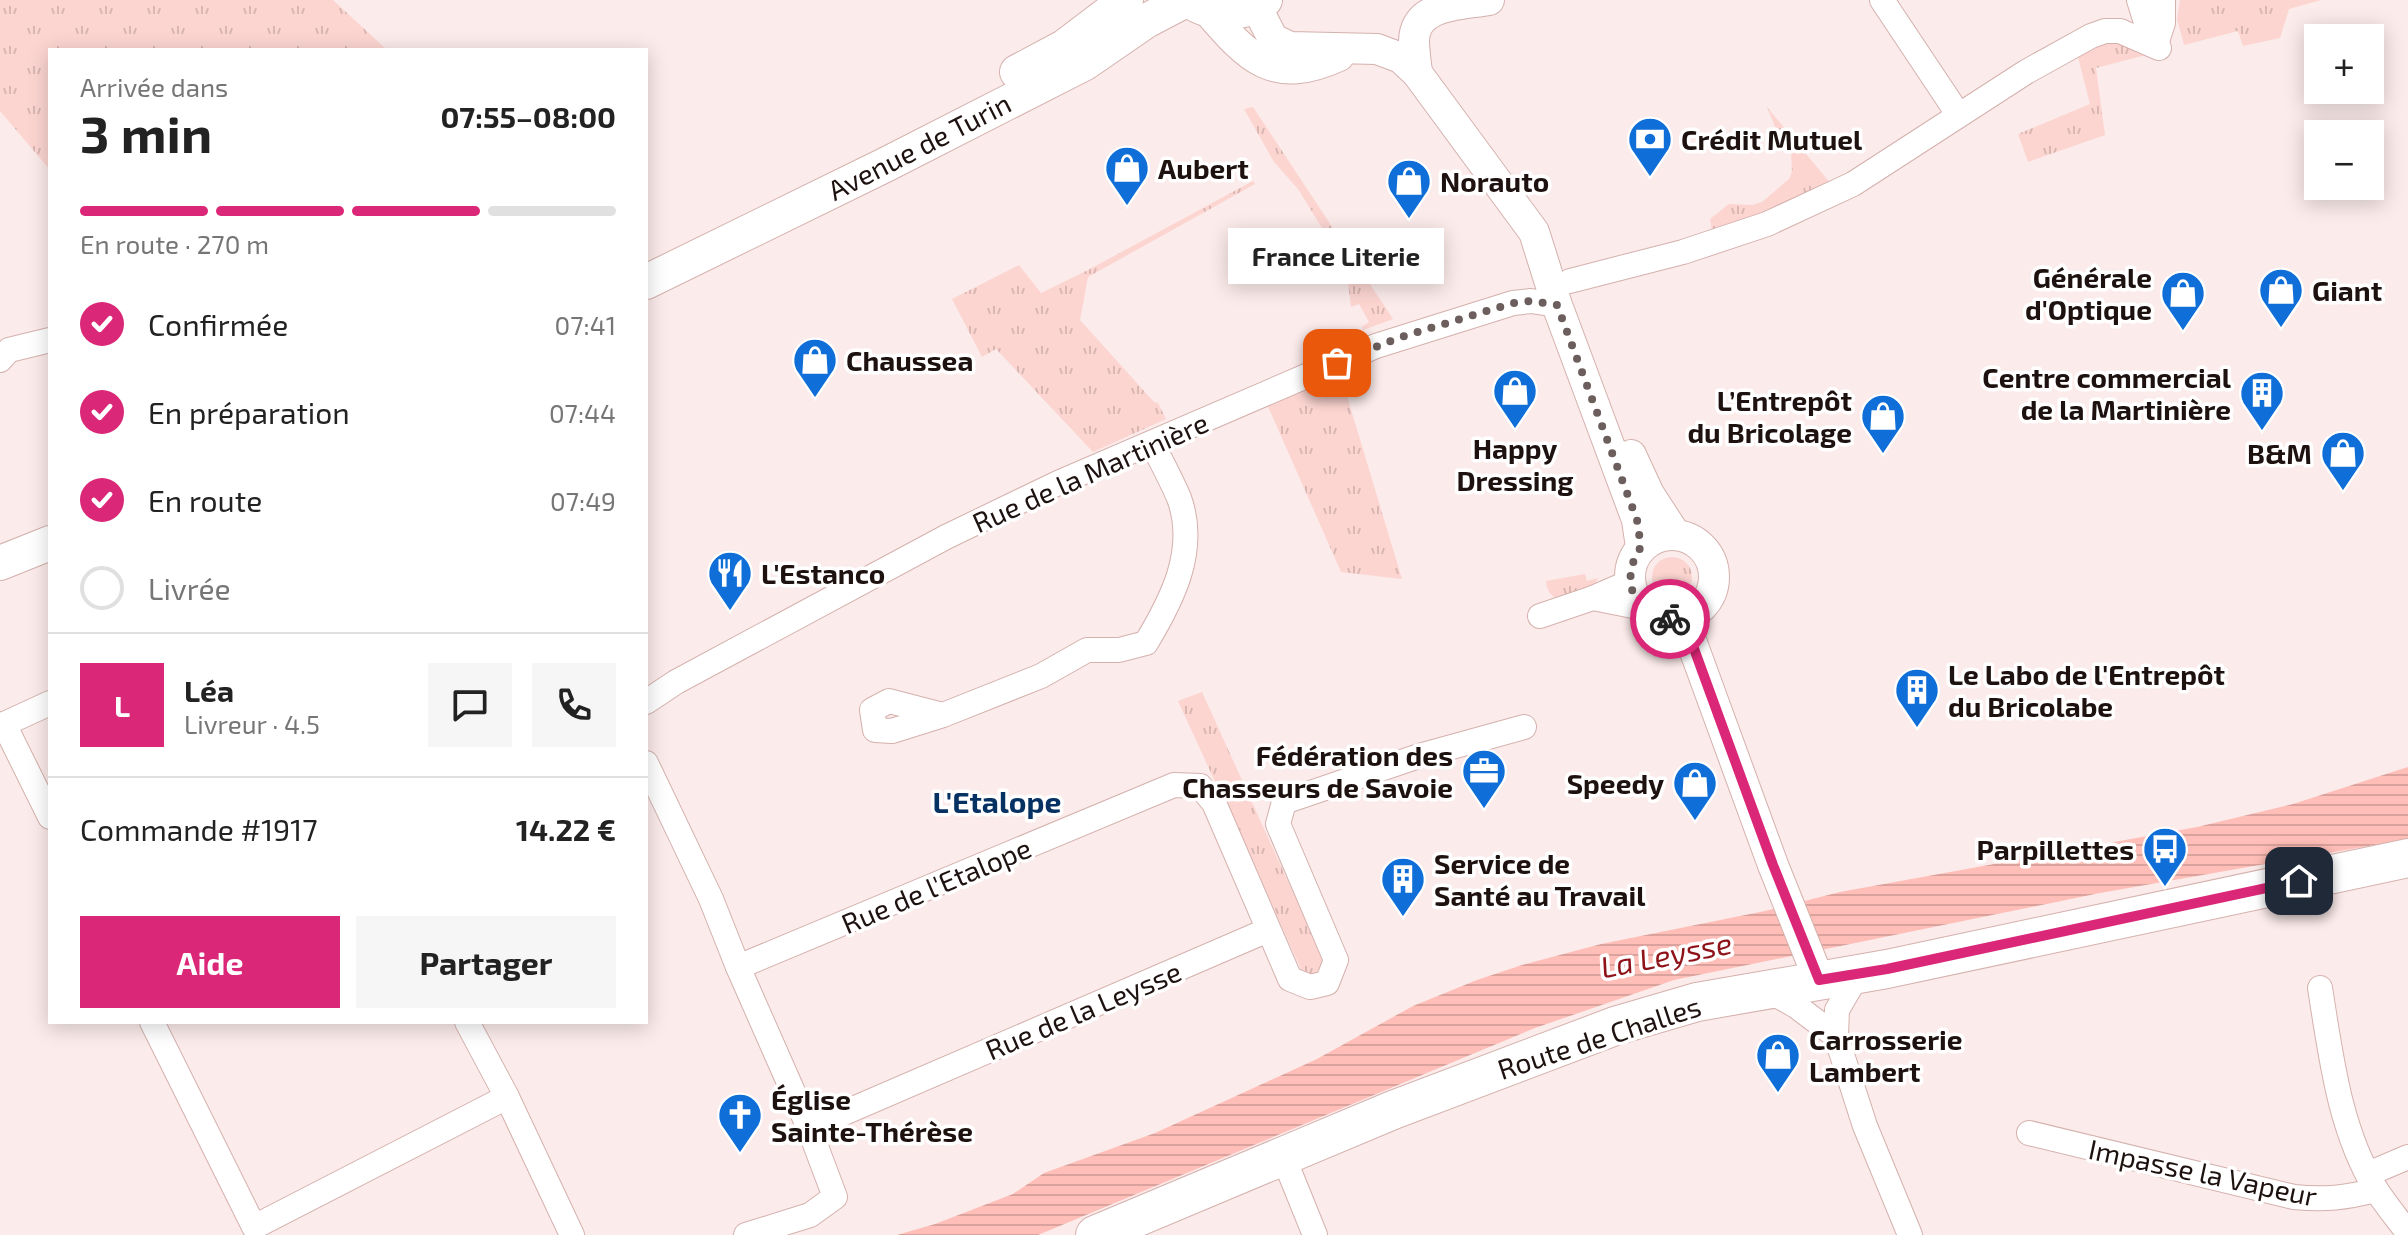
<!DOCTYPE html>
<html lang="fr">
<meta charset="utf-8">
<style>
:root{--surface:#fff;--page:#f6f6f6;--text:#222;--muted:#767676;--line:#e0e0e0;--accent:#db2777}
body{margin:0;font-family:"Exo 2",sans-serif;background:var(--page);color:var(--text);height:100vh;display:flex;flex-direction:column;font-size:30px;white-space:nowrap}
*{box-sizing:border-box;margin:0}
p{font-size:26px;color:var(--muted)}
.icon{flex:none;width:44px;height:44px;fill:none;stroke:currentColor;stroke-width:2;stroke-linecap:round;stroke-linejoin:round}
.map{position:relative;flex:1;overflow:hidden}
.drawer{position:absolute;left:48px;top:48px;width:600px;height:976px;display:flex;flex-direction:column;background:var(--surface);border-radius:0px;box-shadow:0 4px 20px #0003}
.drawer>*{flex:none}
.fabs{position:absolute;left:2304px;top:24px;display:grid;gap:16px}
.fabs a{display:grid;place-items:center;width:80px;height:80px;border-radius:0px;background:var(--surface);box-shadow:0 4px 20px #0003;font-size:40px}
.pin{position:absolute;display:grid;place-items:center;width:68px;height:68px;color:#fff;margin:-34px;border-radius:16px;box-shadow:0 4px 12px #0006}
.courier{position:absolute;display:grid;place-items:center;width:80px;height:80px;margin:-40px;border:6px solid #db2777;border-radius:50%;background:#fff;color:#222;box-shadow:0 2px 10px #0007}
.bubble{position:absolute;height:56px;border-radius:0px;background:var(--surface);box-shadow:0 4px 20px #0003;font-size:26px;font-weight:700;line-height:56px;text-align:center}
.overview em{font-style:normal;font-weight:700}
.overview div{display:flex;flex-direction:column-reverse}
.overview{display:flex;align-items:center;justify-content:space-between;height:136px;padding:0 32px}
h1{font-size:52px;font-weight:700;line-height:60px}
.bar{display:grid;grid-template-columns:repeat(4,1fr);gap:12px 8px;align-content:center;height:96px;padding:0 32px}
.bar i{height:10px;border-radius:6px;background:var(--line)}
.bar .active{background:var(--accent)}
.bar p{grid-column:span 4}
.line{display:flex;align-items:center;gap:20px;padding:0 32px;border-top:2px solid var(--line)}
.line div{flex:1}
.round{display:grid;place-items:center;flex:none;width:84px;height:84px;border-radius:0px;background:var(--page)}
ol{padding:0 32px;list-style:none}
li{display:flex;align-items:center;gap:24px;height:88px}
li p{margin-inline-start:auto}
li .icon{padding:8px;border-radius:50%;background:var(--accent);color:#fff;stroke-width:4}
li:last-child{color:var(--muted)}
li i{width:44px;height:44px;border:4px solid var(--line);border-radius:50%}
.primary-button{display:flex;gap:16px;margin-top:auto;padding:16px 32px}
.primary-button a{flex:1;height:92px;border-radius:0px;background:var(--accent);color:#fff;font-size:32px;font-weight:700;line-height:92px;text-align:center}
.primary-button a+a{background:var(--page);color:var(--text)}
.map>svg:first-child{display:block}
.grass{fill:url(#grass-tufts)}
.water{fill:url(#water-rules)}
.lines{fill:none;stroke-linecap:round;stroke-linejoin:round}
.minor-casing{stroke:#d4b1ad;stroke-width:26}
.tertiary-casing{stroke:#d4b1ad;stroke-width:32}
.secondary-casing{stroke:#d4b1ad;stroke-width:36}
.primary-casing{stroke:#d4b1ad;stroke-width:40}
.minor{stroke:#fff;stroke-width:24}
.tertiary{stroke:#fff;stroke-width:30}
.secondary{stroke:#fff;stroke-width:34}
.primary{stroke:#fff;stroke-width:38}
.done{stroke:#6b5e5c;stroke-width:8;stroke-dasharray:0 14.4}
.route{stroke:#db2777;stroke-width:10}
.labels{text-anchor:middle;dominant-baseline:central;stroke-width:7;stroke-linejoin:round;paint-order:stroke}
.poi-label{font-size:28px;font-weight:bold;fill:#1e1210;stroke:#fff;text-anchor:start}
.street-label{font-size:28px;fill:#1e1210;stroke:#fff}
.neighbourhood-label{font-size:30px;font-weight:bold;fill:#063163;stroke:#fff}
.water-label{font-size:30px;font-style:italic;fill:#8e1218;stroke:#fff}
</style>
<div class="map">
<svg width="2408" height="1235" viewBox="0 0 2408 1235">
<defs>
<pattern id="grass-tufts" width="24" height="20" patternUnits="userSpaceOnUse" patternTransform="scale(2)"><rect width="24" height="20" fill="#fcd5d1"/><path d="M3 7l-1-3M5 7V3M7 7l1-3M15 17l-1-3M17 17v-4M19 17l1-3" fill="none" stroke="#d8b6b2"/></pattern>
<pattern id="water-rules" width="6" height="5" patternUnits="userSpaceOnUse" patternTransform="scale(2)"><rect width="6" height="5" fill="#ffbeb7"/><path d="M0 2.5h6" fill="none" stroke="#daa29c"/></pattern>
</defs>
<rect width="100%" height="100%" fill="#fbebea"/>
<g class="grass">
<polygon points="0,0 333,0 387,50 50,50 50,170 0,111"/>
<polygon points="2180,0 2321,0 2289,9 2280,38 2243,46 2238,31 2184,45 2177,19"/>
<polygon points="2117,39 2146,55 2096,68 2105,135 2028,162 2018,134 2090,104 2077,53"/>
<polygon points="1253,107 1393,319 1363,330 1362,327 1369,322 1359,304 1351,307 1346,267 1298,189 1274,162 1244,109"/>
<polygon points="1767,107 1831,184 1751,219 1712,231 1710,219 1729,204 1752,205 1762,202 1789,179 1792,172 1791,152 1777,132"/>
<polygon points="1253,181 1255,184 1088,277 1080,320 1154,402 1158,403 1166,419 1093,452 996,349 982,357 952,299 1019,265 1041,293 1088,270"/>
<polygon points="1337,363 1402,579 1341,572 1263,395"/>
<circle cx="1672" cy="577" r="20"/>
<path d="M1585,574L1587,581L1598,578L1594,586L1561,601C1551,596 1547,592 1546,581Z"/>
<polygon points="1202,692 1324,961 1324,973 1313,979 1302,971 1178,701"/>
</g>
<polygon class="water" points="2408,767 2408,839 2100,893 1674,980 1535,1028 1038,1235 897,1235 935,1224 1013,1194 1044,1173 1155,1133 1317,1059 1413,1006 1477,980 1522,965 1601,944 1765,911 1840,892 2197,827 2293,804"/>
<g class="lines">
<g class="minor-casing">
<g id="minor">
<polyline points="1882,0 1958,114"/>
<polyline points="2139,0 2147,26 2158,38"/>
<polyline points="2158,38 2163,23 2163,0"/>
<polyline points="1570,281 1683,252 1767,224 1853,184 2026,72 2091,36 2105,31 2120,31 2159,48"/>
<polyline points="0,360 9,350 50,340"/>
<polyline points="1593,598 1643,608"/>
<polyline points="1540,616 1593,598 1630,582"/>
<polyline points="646,702 676,682 946,537 1058,483 1376,346 1513,303 1531,301 1557,305"/>
<path d="M943,715L892,731L875,730L872,710L889,701L943,715L1041,676L1087,650H1119L1146,643C1172,600 1198,550 1179,498C1171,479 1161,461 1152,443"/>
<polyline points="4,724 50,817"/>
<polyline points="0,726 50,703"/>
<polyline points="646,763 711,899 738,967 809,1128 835,1197 810,1215 746,1235"/>
<polyline points="738,967 1174,785 1200,786 1214,803 1290,979 1310,987 1327,983 1336,960 1278,824 1284,802 1419,756 1524,727"/>
<polyline points="1858,974 1837,1010 1836,1036 1865,1126 1910,1235"/>
<path d="M2320,988C2331,1056 2339,1128 2375,1188C2385,1204 2397,1218 2408,1233"/>
<polyline points="1766,989 1796,1006 1836,1036"/>
<polyline points="152,1022 254,1227 507,1097"/>
<polyline points="467,1022 507,1097 572,1235"/>
<polyline points="809,1128 1268,930"/>
<path d="M2029,1133L2294,1197C2325,1200 2345,1198 2376,1190"/>
<polyline points="1283,1156 1315,1235"/>
<polyline points="2368,1174 2408,1157"/>
</g>
</g>
<g class="tertiary-casing">
<g id="tertiary">
<polyline points="1256,6 1273,39 1290,47 1377,49 1401,58 1417,73 1534,232 1557,305 1637,520 1641,547"/>
<path d="M1207,10C1249,59 1273,86 1339,56"/>
<path d="M1417,73C1416,62 1414,51 1414,41C1415,3 1462,5 1489,0"/>
<polyline points="1631,455 1649,494 1675,534"/>
<circle cx="1672" cy="577" r="42"/>
<polyline points="1685,617 1689,635 1773,865 1819,980"/>
</g>
</g>
<g class="secondary-casing">
<g id="secondary">
<path d="M1188,0C1212,16 1240,17 1265,0"/>
<polyline points="1017,72 1064,47 1126,0"/>
<polyline points="646,282 885,165 1085,63 1146,21 1186,0"/>
<polyline points="0,563 50,543"/>
</g>
</g>
<g class="primary-casing">
<polyline id="primary" points="1095,1235 1393,1110 1615,1026 1697,1002 1887,969 2408,858"/>
</g>
<use href="#minor" class="minor"/>
<use href="#tertiary" class="tertiary"/>
<use href="#secondary" class="secondary"/>
<use href="#primary" class="primary"/>
</g>
<g class="lines">
<path class="done" d="M1337,363L1398,338L1513,303L1531,301L1557,305L1637,520L1641,547C1620,577 1631,615 1670,619"/>
<polyline class="route" points="1670,619 1685,617 1689,635 1773,865 1819,980 1887,969 2299,881"/>
</g>
<defs>
<g id="bank-pin" transform="scale(2.3)"><path d="M0 17L-7.5 6A9.5 9.5 0 1 1 7.5 6Z" fill="#0f6ed7" stroke="#fff"/><path d="M-6-4H6V4H-6ZM0-2.3a2.3 2.3 0 1 0 0 4.6a2.3 2.3 0 1 0 0-4.6Z" fill="#fff"/></g>
<g id="shop-pin" transform="scale(2.3)"><path d="M0 17L-7.5 6A9.5 9.5 0 1 1 7.5 6Z" fill="#0f6ed7" stroke="#fff"/><path d="M-5-2.5h2.3a2.7 3.5 0 0 1 5.4 0H5L5.5 6h-11ZM-1.5-2.5h3a1.5 2.3 0 0 0-3 0Z" fill="#fff"/></g>
<g id="building-pin" transform="scale(2.3)"><path d="M0 17L-7.5 6A9.5 9.5 0 1 1 7.5 6Z" fill="#0f6ed7" stroke="#fff"/><path d="M-4-6H4V6H1V3H-1V6H-4ZM-2.5-4.3h1.7v1.8h-1.7ZM.8-4.3h1.7v1.8H.8ZM-2.5-1h1.7V.8h-1.7ZM.8-1h1.7V.8H.8Z" fill="#fff"/></g>
<g id="restaurant-pin" transform="scale(2.3)"><path d="M0 17L-7.5 6A9.5 9.5 0 1 1 7.5 6Z" fill="#0f6ed7" stroke="#fff"/><path d="M-5-6h1v4h1v-4h1v4h1v-4h1v5L-1.5 .5V6h-2V.5L-5-1ZM5-6V6H3V1.5H1.5Q1.5-4 5-6Z" fill="#fff"/></g>
<g id="office-pin" transform="scale(2.3)"><path d="M0 17L-7.5 6A9.5 9.5 0 1 1 7.5 6Z" fill="#0f6ed7" stroke="#fff"/><path d="M-6-3h4V-5.5h4V-3h4V5H-6ZM-1-4.5V-3h2v-1.5ZM-6 0V1H6V0Z" fill="#fff"/></g>
<g id="bus-pin" transform="scale(2.3)"><path d="M0 17L-7.5 6A9.5 9.5 0 1 1 7.5 6Z" fill="#0f6ed7" stroke="#fff"/><path d="M-5-6H5V4H4V6H2V4H-2V6H-4V4H-5ZM-3.5-4V0h7V-4ZM-3.5 1.2v1.5H-2V1.2ZM2 1.2v1.5H3.5V1.2Z" fill="#fff"/></g>
<g id="church-pin" transform="scale(2.3)"><path d="M0 17L-7.5 6A9.5 9.5 0 1 1 7.5 6Z" fill="#0f6ed7" stroke="#fff"/><path d="M-1.2-6h2.4v3.5h3.3v2.4h-3.3V6h-2.4V-.1h-3.3v-2.4h3.3Z" fill="#fff"/></g>
</defs>
<g fill-rule="evenodd">
<use href="#bank-pin" x="1650" y="139"/>
<use href="#shop-pin" x="1127" y="168"/>
<use href="#shop-pin" x="1409" y="181"/>
<use href="#shop-pin" x="2281" y="290"/>
<use href="#shop-pin" x="2183" y="293"/>
<use href="#shop-pin" x="815" y="360"/>
<use href="#shop-pin" x="1515" y="391"/>
<use href="#building-pin" x="2262" y="393"/>
<use href="#shop-pin" x="1883" y="416"/>
<use href="#shop-pin" x="2343" y="453"/>
<use href="#restaurant-pin" x="730" y="573"/>
<use href="#building-pin" x="1917" y="690"/>
<use href="#office-pin" x="1484" y="771"/>
<use href="#shop-pin" x="1695" y="783"/>
<use href="#bus-pin" x="2165" y="849"/>
<use href="#building-pin" x="1403" y="879"/>
<use href="#shop-pin" x="1778" y="1055"/>
<use href="#church-pin" x="740" y="1115"/>
</g>
<g class="labels">
<g class="poi-label">
<text x="1681" y="139">Crédit Mutuel</text>
<text x="1158" y="168">Aubert</text>
<text x="1440" y="181">Norauto</text>
<text x="2152" y="277" text-anchor="end">Générale<tspan x="2152" dy="32">d'Optique</tspan></text>
<text x="2312" y="290">Giant</text>
<text x="846" y="360">Chaussea</text>
<text x="2231" y="377" text-anchor="end">Centre commercial<tspan x="2231" dy="32">de la Martinière</tspan></text>
<text x="1852" y="400" text-anchor="end">L’Entrepôt<tspan x="1852" dy="32">du Bricolage</tspan></text>
<text x="1515" y="448" text-anchor="middle">Happy<tspan x="1515" dy="32">Dressing</tspan></text>
<text x="2312" y="453" text-anchor="end">B&amp;M</text>
<text x="761" y="573">L'Estanco</text>
<text x="1948" y="674">Le Labo de l'Entrepôt<tspan x="1948" dy="32">du Bricolabe</tspan></text>
<text x="1453" y="755" text-anchor="end">Fédération des<tspan x="1453" dy="32">Chasseurs de Savoie</tspan></text>
<text x="1664" y="783" text-anchor="end">Speedy</text>
<text x="2134" y="849" text-anchor="end">Parpillettes</text>
<text x="1434" y="863">Service de<tspan x="1434" dy="32">Santé au Travail</tspan></text>
<text x="1809" y="1039">Carrosserie<tspan x="1809" dy="32">Lambert</tspan></text>
<text x="771" y="1099">Église<tspan x="771" dy="32">Sainte-Thérèse</tspan></text>
</g>
<g class="street-label">
<text transform="translate(919 146) rotate(-27)">Avenue de Turin</text>
<text transform="translate(1090 472) rotate(-24)">Rue de la Martinière</text>
<text transform="translate(936 885) rotate(-23)">Rue de l'Etalope</text>
<text transform="translate(1083 1010) rotate(-23)">Rue de la Leysse</text>
<text transform="translate(1599 1037) rotate(-18)">Route de Challes</text>
<text transform="translate(2203 1172) rotate(12)">Impasse la Vapeur</text>
</g>
<g class="neighbourhood-label">
<text x="997" y="801">L'Etalope</text>
</g>
<g class="water-label">
<text transform="translate(1666 954) rotate(-11)">La Leysse</text>
</g>
</g>
</svg>
<div class="fabs">
<a>+</a>
<a>−</a>
</div>
<div class="pin" style="left:1337px;top:363px;background:#ea580c"><svg class="icon" aria-label="bag" viewBox="0 0 24 24"><path d="M5 8h14l-1 12H6zM9 8a3 3 0 0 1 6 0"/></svg></div>
<div class="pin" style="left:2299px;top:881px;background:#1f2937"><svg class="icon" aria-label="home" viewBox="0 0 24 24"><path d="M3 11l9-7 9 7M6 9v11h12V9"/></svg></div>
<div class="courier" style="left:1670px;top:619px"><svg class="icon" aria-label="bike" viewBox="0 0 24 24"><circle cx="6" cy="16" r="4"/><circle cx="18" cy="16" r="4"/><path d="M6 16l4-8h5l3 8M10 8l3 8H6M13 5h3"/></svg></div>
<div class="bubble" style="left:1228px;top:228px;width:216px">France Literie</div>
<section class="drawer">
<div class="overview"><div><h1>3 min</h1><p>Arrivée dans</p></div><em>07:55–08:00</em></div>
<div class="bar"><i class="active"></i><i class="active"></i><i class="active"></i><i></i><p>En route · 270 m</p></div>
<ol>
<li><svg class="icon" aria-label="check" viewBox="0 0 24 24"><path d="M5 12l5 5 9-10"/></svg>Confirmée<p>07:41</p></li>
<li><svg class="icon" aria-label="check" viewBox="0 0 24 24"><path d="M5 12l5 5 9-10"/></svg>En préparation<p>07:44</p></li>
<li><svg class="icon" aria-label="check" viewBox="0 0 24 24"><path d="M5 12l5 5 9-10"/></svg>En route<p>07:49</p></li>
<li><i></i>Livrée</li>
</ol>
<div class="line" style="height:144px"><b class="round" style="background:var(--accent);color:#fff">L</b><div><b>Léa</b><p>Livreur · 4.5</p></div><a class="round"><svg class="icon" aria-label="chat" viewBox="0 0 24 24"><path d="M4 5h16v11H9l-5 4z"/></svg></a><a class="round"><svg class="icon" aria-label="phone" viewBox="0 0 24 24"><path d="M5 4h4l2 5-3 2q2 4 5 5l2-3 5 2v4C11 20 4 13 5 4z"/></svg></a></div>
<div class="line" style="height:104px"><div>Commande #1917</div><b>14.22 €</b></div>
<div class="primary-button"><a>Aide</a><a>Partager</a></div>
</section>
</div>
